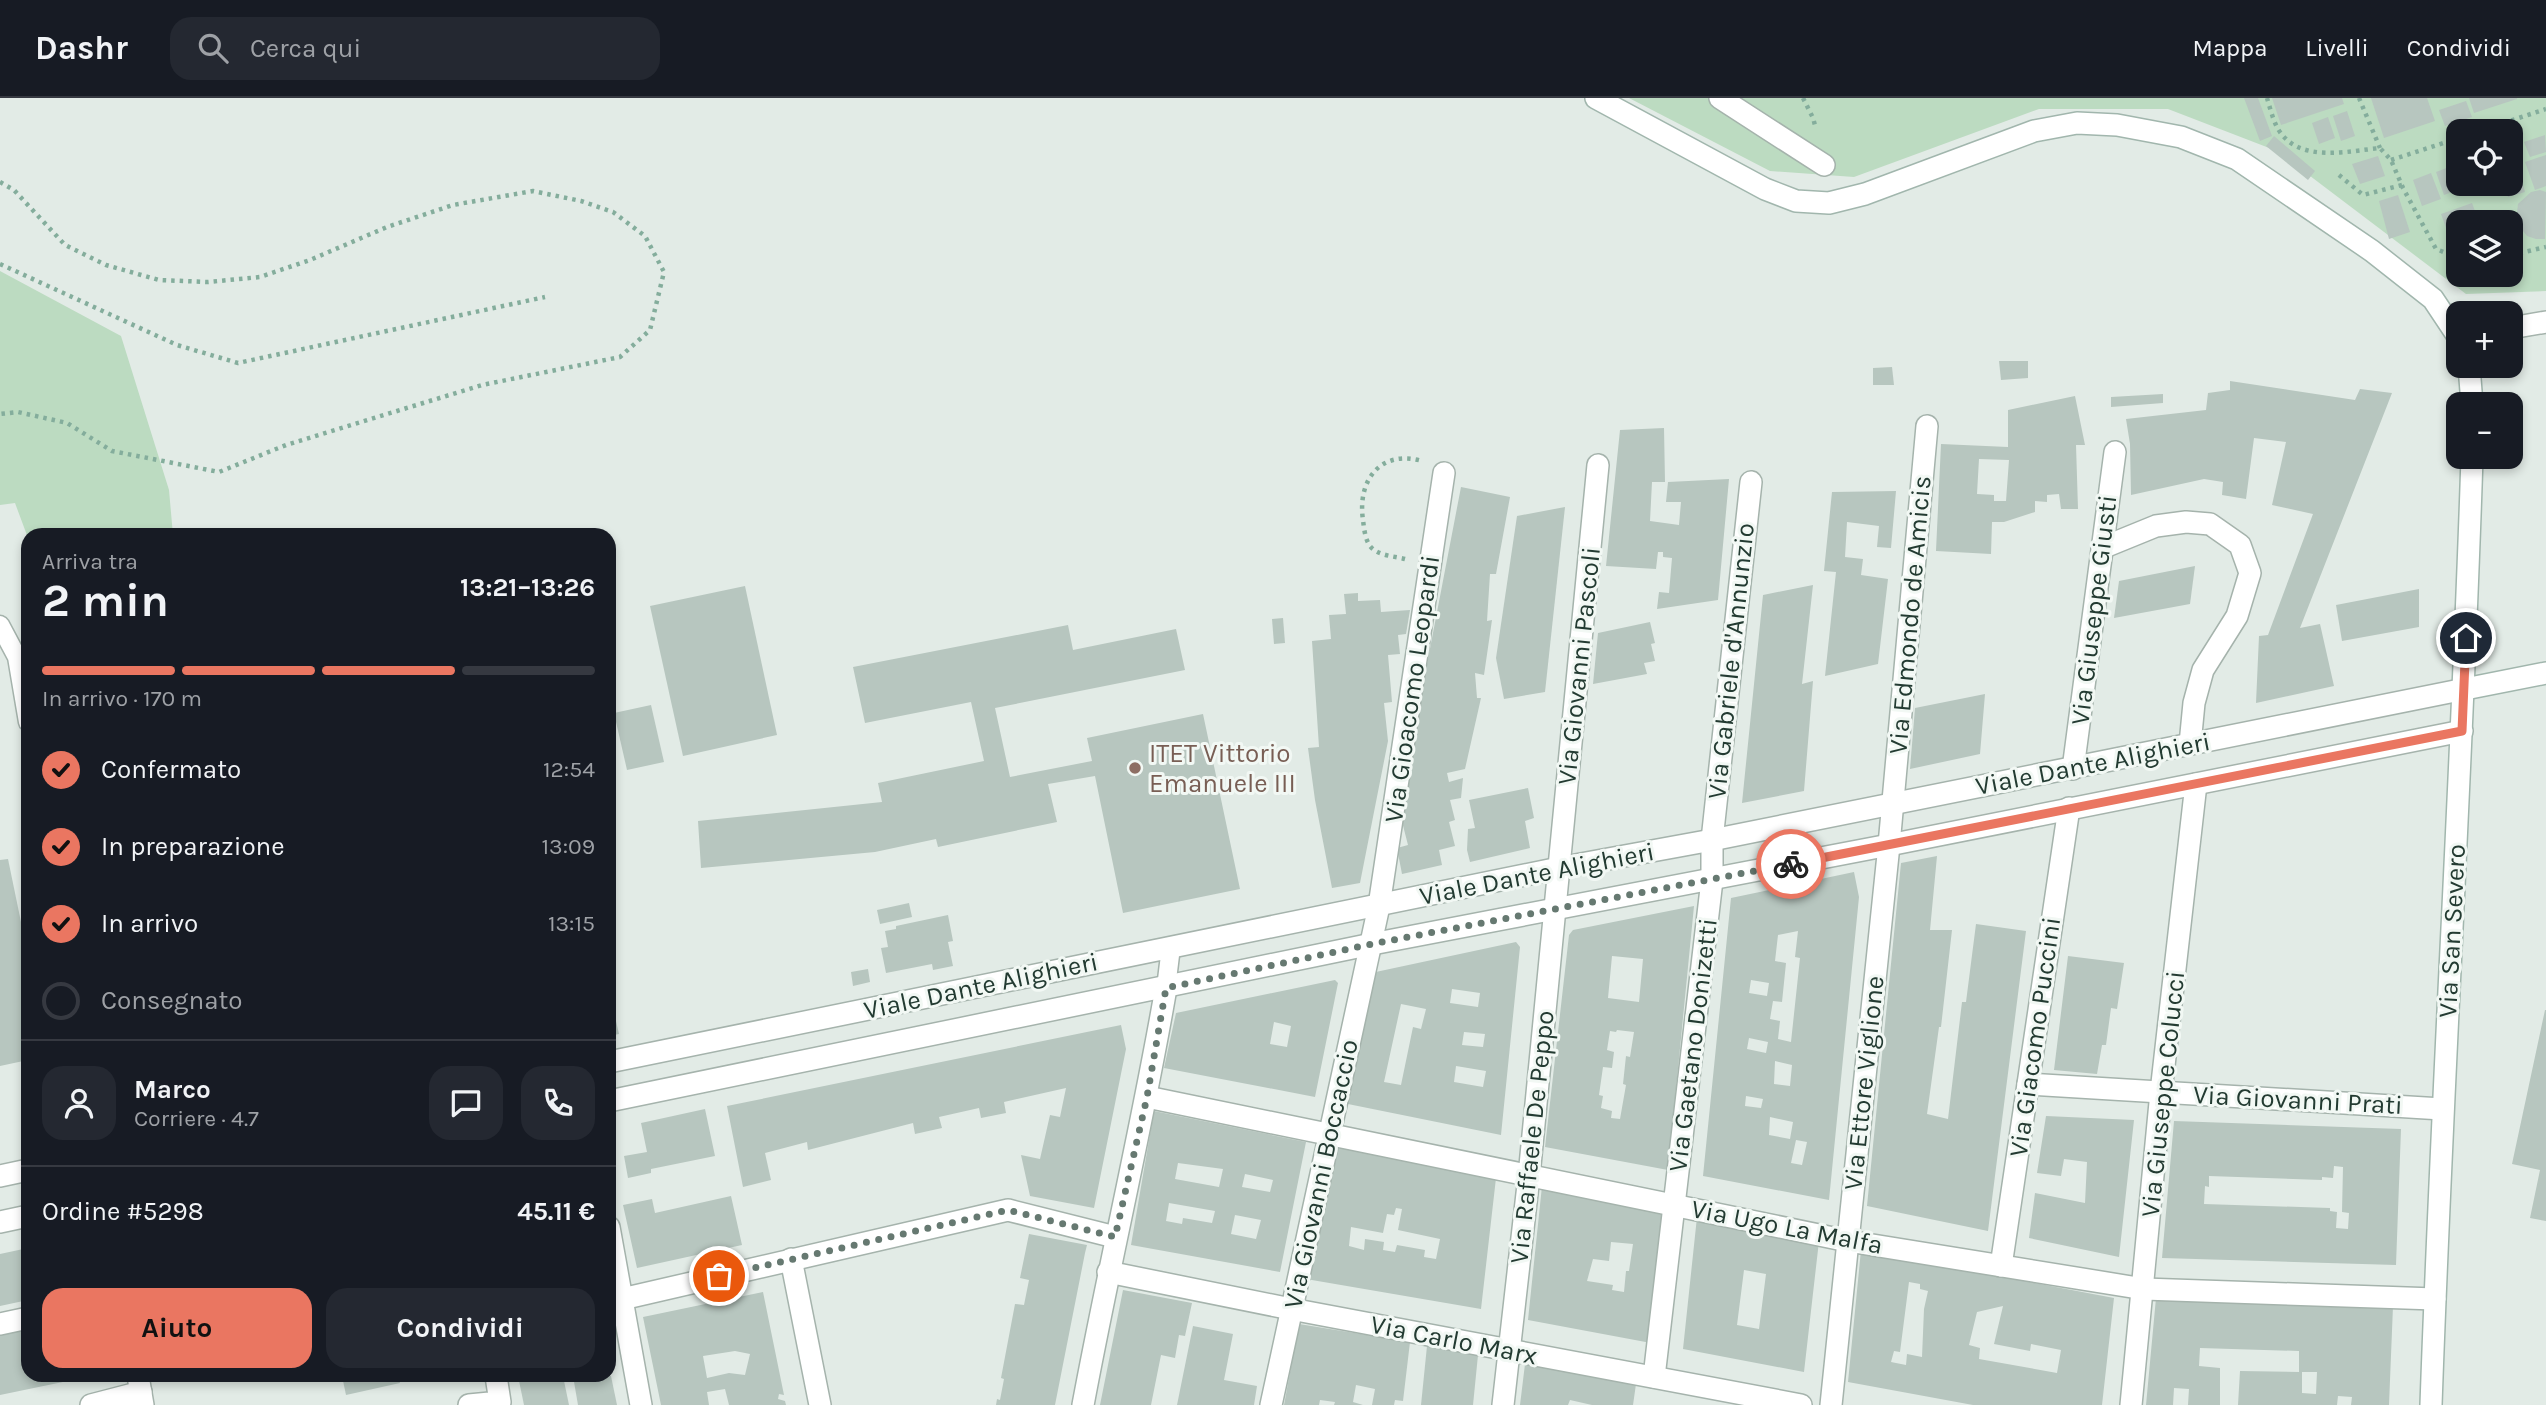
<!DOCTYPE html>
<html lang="it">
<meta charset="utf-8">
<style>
:root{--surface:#171b24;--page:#242831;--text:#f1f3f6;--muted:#9ea1a6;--line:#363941;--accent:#ea7661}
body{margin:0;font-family:Karla,sans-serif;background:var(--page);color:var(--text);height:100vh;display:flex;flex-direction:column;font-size:26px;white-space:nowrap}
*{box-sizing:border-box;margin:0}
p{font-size:23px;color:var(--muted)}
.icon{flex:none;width:38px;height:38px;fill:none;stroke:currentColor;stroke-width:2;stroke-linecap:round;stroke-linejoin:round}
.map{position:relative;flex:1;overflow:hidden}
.sheet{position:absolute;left:21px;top:430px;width:595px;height:854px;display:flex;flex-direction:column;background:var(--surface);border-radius:21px;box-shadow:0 4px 10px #0003}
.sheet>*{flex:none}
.fabs{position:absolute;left:2446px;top:21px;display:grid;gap:14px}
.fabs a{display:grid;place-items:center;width:77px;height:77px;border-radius:14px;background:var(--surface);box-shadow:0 4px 10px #0003;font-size:35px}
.pin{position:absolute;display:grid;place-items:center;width:60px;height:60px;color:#fff;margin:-30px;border:4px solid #fff;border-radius:50%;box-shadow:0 2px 7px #0007}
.courier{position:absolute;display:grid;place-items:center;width:70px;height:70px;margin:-35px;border:5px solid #ea7661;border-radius:50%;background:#fff;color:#222;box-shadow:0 2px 9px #0007}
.headline em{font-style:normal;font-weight:700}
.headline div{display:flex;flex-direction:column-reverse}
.headline{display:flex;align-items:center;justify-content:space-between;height:119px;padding:0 21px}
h1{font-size:46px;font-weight:700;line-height:52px}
.bar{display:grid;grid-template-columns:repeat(4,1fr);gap:10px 7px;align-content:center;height:84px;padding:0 21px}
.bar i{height:9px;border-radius:5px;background:var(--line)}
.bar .selected{background:var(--accent)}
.bar p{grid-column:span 4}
.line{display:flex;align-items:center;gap:18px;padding:0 21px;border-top:2px solid var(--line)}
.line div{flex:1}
.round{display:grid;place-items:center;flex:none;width:74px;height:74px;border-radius:21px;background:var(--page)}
ol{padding:0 21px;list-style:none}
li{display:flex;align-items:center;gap:21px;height:77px}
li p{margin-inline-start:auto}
li .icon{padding:7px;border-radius:50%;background:var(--accent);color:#111;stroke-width:4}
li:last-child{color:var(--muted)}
li i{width:38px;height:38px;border:4px solid var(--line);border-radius:50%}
.button{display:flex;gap:14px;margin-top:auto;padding:14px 21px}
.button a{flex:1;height:80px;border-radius:21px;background:var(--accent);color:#111;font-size:28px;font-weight:700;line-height:80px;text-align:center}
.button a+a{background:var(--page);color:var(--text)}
header{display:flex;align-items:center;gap:42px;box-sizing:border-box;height:98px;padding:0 35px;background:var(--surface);border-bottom:2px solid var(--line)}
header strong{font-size:33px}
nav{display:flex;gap:38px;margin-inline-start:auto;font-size:24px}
.search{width:490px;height:63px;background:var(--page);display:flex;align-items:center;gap:18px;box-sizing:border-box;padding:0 24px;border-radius:21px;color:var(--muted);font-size:26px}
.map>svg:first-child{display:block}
.green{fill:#bcdbc1;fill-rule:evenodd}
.building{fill:#b7c6bf;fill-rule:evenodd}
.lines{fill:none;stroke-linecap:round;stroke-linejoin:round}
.service-casing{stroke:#a5b3ac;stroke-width:21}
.minor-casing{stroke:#a5b3ac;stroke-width:24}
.tertiary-casing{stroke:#a5b3ac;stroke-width:24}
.secondary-casing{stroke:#a1b6ad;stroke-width:24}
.path{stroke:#84ad9c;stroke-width:4.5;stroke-dasharray:3.5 5;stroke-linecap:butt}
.service{stroke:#fff;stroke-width:18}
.minor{stroke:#fff;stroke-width:21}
.tertiary{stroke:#fff;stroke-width:21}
.secondary{stroke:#fff;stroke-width:21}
.done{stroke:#667971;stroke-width:7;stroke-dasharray:0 12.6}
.route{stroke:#ea7661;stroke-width:9}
.education-dot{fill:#8d6e63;stroke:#f2f8f4;stroke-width:2.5}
.labels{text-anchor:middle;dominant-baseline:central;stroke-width:6;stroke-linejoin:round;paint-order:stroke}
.street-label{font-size:26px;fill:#233b32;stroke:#f2f8f4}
.education-label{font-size:26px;fill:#785e54;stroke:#f2f8f4;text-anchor:start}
</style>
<header>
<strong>Dashr</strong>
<div class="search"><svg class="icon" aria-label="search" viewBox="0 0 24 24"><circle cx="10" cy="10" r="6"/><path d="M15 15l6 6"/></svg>Cerca qui</div>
<nav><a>Mappa</a><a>Livelli</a><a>Condividi</a></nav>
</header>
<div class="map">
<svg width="2546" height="1307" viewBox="0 0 2546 1307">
<rect width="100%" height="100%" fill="#e2ebe6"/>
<g class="green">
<path d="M1629,0H2546V193L2466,196L2277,53L2168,11H2039L1854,79L1770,73ZM2459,33H2511V86H2459ZM2459,124H2511V177H2459Z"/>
<polygon points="0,173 121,238 169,392 173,437 28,438 28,440 15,405 0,407"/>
</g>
<g class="building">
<polygon points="2244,0 2258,0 2272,38 2260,43"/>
<polygon points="2272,0 2342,0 2344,6 2281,27"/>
<polygon points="2371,0 2427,0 2435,23 2384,40"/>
<polygon points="2469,0 2517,0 2517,1 2474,15"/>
<polygon points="2466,3 2472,19 2445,28 2439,12"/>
<polygon points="2347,13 2355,38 2341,43 2333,18"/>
<polygon points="2328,19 2335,40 2319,46 2312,25"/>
<polygon points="2545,37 2546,54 2530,59 2524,44"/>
<polygon points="2274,38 2315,73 2308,82 2266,48"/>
<polygon points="2546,57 2546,88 2535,92 2525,64"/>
<polygon points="2378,58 2385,78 2360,86 2352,66"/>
<polygon points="2457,66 2459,86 2464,86 2465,89 2444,97 2436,74"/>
<polygon points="2517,68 2525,94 2508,99 2504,86 2511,86 2511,70"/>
<polygon points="2431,75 2441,101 2422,108 2413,82"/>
<polygon points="2540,92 2546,94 2545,141 2536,141 2527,138 2516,124 2518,106 2531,94"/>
<polygon points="2398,97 2410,134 2389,141 2379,103"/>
<polygon points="2472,105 2479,124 2459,124 2459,150 2454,152 2441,116"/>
<polygon points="2451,171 2459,174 2459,177 2472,178 2469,188 2448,182"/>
<polygon points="1999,263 2028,263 2028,280 2001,282"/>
<polygon points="1892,269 1894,287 1873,287 1873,270"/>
<polygon points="2230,283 2355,302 2360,291 2392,295 2300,530 2320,526 2334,588 2256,605 2259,538 2268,537 2313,416 2272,407 2286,344 2254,340 2246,401 2222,397 2223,384 2204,381 2131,397 2130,346 2126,321 2206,312 2208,295 2230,292"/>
<polygon points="2163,296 2163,305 2111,309 2111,299"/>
<path d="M2075,298L2085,347H2076L2078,411H2061L2059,396L2047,397V404L2035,403V414L2004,424H1992L1991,456L1936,453L1941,346L2008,349V312ZM1979,361L2009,362L2006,403H1994V397L1977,396Z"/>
<polygon points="1664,330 1665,384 1652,384 1650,423 1679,427 1681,404 1666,404 1668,384 1729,381 1718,502 1657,511 1659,494 1669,495 1672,460 1663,459 1663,454 1658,454 1656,471 1606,468 1620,332"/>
<polygon points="1461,389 1510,399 1496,476 1490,476 1487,523 1492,522 1484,577 1475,575 1477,600 1481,600 1465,671 1447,675 1449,684 1463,680 1461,700 1450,702 1455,722 1449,724 1455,748 1439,752 1442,767 1402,776 1397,750 1408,747 1399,712"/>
<polygon points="1896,393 1891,450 1877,449 1879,428 1847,424 1845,459 1863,461 1861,477 1888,481 1878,566 1825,578 1836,474 1824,473 1832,394"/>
<polygon points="1565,409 1545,594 1504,601 1496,560 1517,418"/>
<polygon points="2195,468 2190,506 2114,520 2119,483"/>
<polygon points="1813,487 1802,586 1813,583 1804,693 1742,705 1763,497"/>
<polygon points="745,488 777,637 683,658 650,508"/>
<polygon points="2419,491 2419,529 2342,543 2336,507"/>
<polygon points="1358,495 1358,503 1380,502 1381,514 1410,512 1406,536 1398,537 1400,556 1388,557 1392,604 1384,605 1388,643 1360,785 1332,790 1315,702 1308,650 1319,649 1312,543 1331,541 1329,517 1346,516 1344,496"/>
<polygon points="1283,520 1285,545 1274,546 1272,521"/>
<polygon points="1650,524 1655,545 1651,546 1655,563 1644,565 1647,576 1593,586 1598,535"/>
<polygon points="1068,527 1073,552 1176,531 1185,572 995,610 1010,679 1092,663 1087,640 1203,616 1240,791 1123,815 1095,678 1048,686 1057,724 938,749 936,741 875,754 701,770 698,723 882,704 878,685 984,663 971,604 865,625 853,569"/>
<polygon points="1985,596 1980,656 1910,671 1915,610"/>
<polygon points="651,607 664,664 627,672 614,615"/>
<polygon points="1528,690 1534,720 1525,723 1530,750 1470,764 1467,752 1468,731 1475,730 1469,702"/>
<polygon points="1937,758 1930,832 1952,832 1941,929 1939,929 1927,1016 1948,1021 1962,904 1966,904 1976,826 2026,833 1988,1133 1867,1108 1901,765"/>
<polygon points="8,761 28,858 28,962 0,968 0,762"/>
<path d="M1854,774L1859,799L1829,1102L1703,1078L1731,800ZM1798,833L1795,859L1800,860L1791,944L1778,941L1780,923L1770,921L1773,903L1782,904L1786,865L1775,863L1778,837ZM1751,882L1769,885L1767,898L1749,895ZM1749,940L1768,944L1766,955L1747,951ZM1775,963L1792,967L1790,988L1774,986ZM1746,998L1763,1001L1761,1010L1745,1008ZM1770,1019L1793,1024L1790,1041L1769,1037ZM1796,1042L1807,1044L1802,1067L1791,1065Z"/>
<polygon points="909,805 912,819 880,826 877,812"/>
<path d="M1694,808L1668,1072L1545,1049L1569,837L1573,832ZM1612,858L1643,861L1639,904L1608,900ZM1617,932L1634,934L1630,959L1626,958L1623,986L1626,987L1620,1021L1611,1020L1612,1013L1601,1010L1603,998L1599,997L1603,969L1612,970L1614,954L1607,952L1610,933L1616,934Z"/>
<polygon points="948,817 953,843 948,844 953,868 933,872 932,866 886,875 881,850 888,849 885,833 896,831 896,828"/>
<path d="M1516,844L1520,849L1501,1037L1343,1005L1371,875ZM1452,891L1480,895L1478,909L1450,905ZM1401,906L1426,911L1421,931L1413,929L1401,987L1384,984ZM1464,934L1485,936L1483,949L1462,947ZM1456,968L1486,973L1483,989L1454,984Z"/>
<polygon points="2068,858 2124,865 2117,911 2111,910 2106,947 2102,947 2097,976 2054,972"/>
<polygon points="868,871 870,884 853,888 851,874"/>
<path d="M1335,882L1338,885L1315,999L1164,970L1176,915ZM1274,924L1291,928L1287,949L1270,946Z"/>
<polygon points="609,893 619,936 609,938"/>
<polygon points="2545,912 2546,912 2546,1123 2530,1120 2540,1072 2512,1066"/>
<polygon points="1121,927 1126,951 1094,1110 1030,1098 1021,1057 1040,1061 1050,1017 1060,1019 1066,990 1004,1004 1006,1015 981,1020 979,1010 939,1019 942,1030 915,1036 913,1025 808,1052 807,1044 765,1055 771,1082 743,1089 727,1008"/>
<polygon points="705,1011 715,1058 651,1071 651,1075 628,1080 624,1058 647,1054 641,1025"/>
<path d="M1154,1013L1306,1044L1280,1174L1131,1147ZM1178,1065L1223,1071L1219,1089L1175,1081ZM1245,1076L1273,1082L1270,1094L1242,1089ZM1169,1105L1215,1113L1212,1125L1183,1120L1182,1126L1166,1123ZM1235,1117L1261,1122L1256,1141L1231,1136Z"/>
<polygon points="2046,1018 2134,1022 2119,1159 2029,1140 2035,1095 2085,1105 2087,1064 2064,1061 2061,1078 2037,1075"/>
<path d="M2174,1023L2401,1031L2396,1167L2162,1160ZM2334,1068L2343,1069L2342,1114L2349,1115L2348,1131L2336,1130L2337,1114L2330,1113V1110L2204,1106L2205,1088L2209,1089V1078L2322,1082V1079L2333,1080Z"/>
<path d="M1334,1049L1496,1080L1481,1211L1306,1181ZM1396,1110L1402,1111L1398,1132L1440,1141L1436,1161L1424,1159L1425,1152L1397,1147L1395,1154L1383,1152L1384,1144L1365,1141L1364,1152L1349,1148L1351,1129L1383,1135L1387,1116L1394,1117Z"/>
<path d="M1542,1088L1666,1110L1651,1245L1528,1222ZM1611,1144L1633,1146L1629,1173H1626L1624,1194L1612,1192L1613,1187L1587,1183L1593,1161L1609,1163Z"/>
<polygon points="731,1098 742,1147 637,1170 623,1107 652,1101 655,1115"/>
<path d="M1697,1119L1819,1143L1804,1274L1683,1251ZM1744,1172L1766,1176L1759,1231L1737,1227Z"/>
<polygon points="1029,1136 1087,1147 1085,1155 1055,1307 996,1307 997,1301 1000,1302 1004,1281 1001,1280 1015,1206 1024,1207 1029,1182 1020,1180"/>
<polygon points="28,1150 28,1202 0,1208 0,1156"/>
<path d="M1861,1152L2114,1200L2102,1307H1973L1848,1284ZM1909,1184L1920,1186V1191L1928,1193L1924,1211L1922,1259L1907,1256L1906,1267L1891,1264L1894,1253L1900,1254ZM2003,1208L1994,1246L2030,1253L2031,1246L2061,1252L2057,1275L1979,1261L1980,1250L1969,1247L1977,1214Z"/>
<polygon points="1123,1192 1192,1205 1185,1238 1179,1237 1175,1260 1161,1257 1151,1307 1100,1307"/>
<path d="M763,1194L784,1297L779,1296L778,1301L785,1303L786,1307H729L725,1291L707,1294L709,1307H661L643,1219ZM735,1253L750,1256L745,1277L729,1275L707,1280L703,1258Z"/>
<path d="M2156,1200L2393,1208L2389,1307H2351L2352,1299L2338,1298L2337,1307H2238L2240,1273L2299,1274V1253L2200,1250L2199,1268L2220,1270V1307H2188L2189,1291L2174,1290L2173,1307H2146ZM2302,1274H2317L2316,1296L2302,1295Z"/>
<polygon points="1299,1226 1410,1244 1403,1303 1395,1302 1394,1307 1372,1307 1375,1291 1356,1287 1353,1304 1363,1307 1334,1307 1335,1304 1320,1302 1319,1307 1284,1307"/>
<polygon points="1193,1228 1233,1236 1224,1282 1257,1288 1254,1307 1177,1307"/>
<polygon points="28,1230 28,1278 87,1279 0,1297 0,1236"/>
<polygon points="1427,1248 1478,1257 1473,1307 1421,1307"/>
<polygon points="1525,1266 1636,1286 1633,1307 1592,1307 1570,1302 1568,1307 1520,1307"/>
<polygon points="342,1278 398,1278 400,1285 346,1297"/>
<polygon points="518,1278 563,1278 569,1307 524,1307"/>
<polygon points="573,1278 611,1278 617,1307 578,1307"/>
</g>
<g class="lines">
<g class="service-casing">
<g id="service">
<polyline points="0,527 17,559 28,624"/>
<polyline points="1166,890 1171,849"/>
</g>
</g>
<g class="minor-casing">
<g id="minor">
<polyline points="1720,0 1824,67"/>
<polyline points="2511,230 2546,224"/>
<polyline points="2102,450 2156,428 2186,424 2210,426 2240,447 2250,475 2237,518 2203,572 2194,605 2190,646"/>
<polyline points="2073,671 2115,354"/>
<polyline points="2028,986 2442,1011"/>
<polyline points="1147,999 1848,1143 2144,1191 2435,1201"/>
<polyline points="609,1129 641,1307"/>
<polyline points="791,1161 820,1307"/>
<polyline points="2001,1168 2069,710"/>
<polyline points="1108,1174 1291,1211 1801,1307"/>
<polyline points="609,1204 1008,1112 1115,1139"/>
<polyline points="0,1226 28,1220"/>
<polyline points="1654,1279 1712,782 1712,742 1751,384"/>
<polyline points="91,1307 141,1294"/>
<polyline points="469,1307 500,1304 496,1278"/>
<path d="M1083,1307C1109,1167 1142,1030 1166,890"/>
<polyline points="1271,1307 1379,808 1444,375"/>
<polyline points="1503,1307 1529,1078 1598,367"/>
<polyline points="1831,1307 1889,747 1927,328"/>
<polyline points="2131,1307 2161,994 2196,686"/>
</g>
</g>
<g class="tertiary-casing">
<g id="tertiary">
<polyline points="609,964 1559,770 1712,742 2465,591"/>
<polyline points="609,1003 1372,846 1889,747 2462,633"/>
<polyline points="0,1078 28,1072"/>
<polyline points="0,1124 28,1118"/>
<polyline points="138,1278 143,1307"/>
</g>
</g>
<g class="secondary-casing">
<g id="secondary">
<polyline points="1596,0 1765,91 1796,103 1829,105 1865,96 2034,33 2077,25 2117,27 2181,39 2237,61 2372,153 2433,201 2459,240"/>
<polyline points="2469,268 2472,306"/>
<polyline points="2465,591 2546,575"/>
<path d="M2431,1307C2442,991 2462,675 2472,359"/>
</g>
</g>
<g class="path">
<polyline points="1803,0 1813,20 1816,31"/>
<path d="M2267,0C2270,10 2273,22 2278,31C2299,66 2348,53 2380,50L2391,62L2403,90L2436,151L2459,160"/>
<polyline points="2359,0 2380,50"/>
<polyline points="2479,33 2546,11"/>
<polyline points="2391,62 2459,40"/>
<polyline points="2339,77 2363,97 2402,87"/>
<polyline points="0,84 14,92 65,147 106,167 159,182 208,184 260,179 310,162 387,129 453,107 533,93 581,103 613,114 645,138 664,174 650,232 620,259 482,287 286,347 219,374 112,353 67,325 18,314 0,316"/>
<polyline points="2511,157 2546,149"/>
<polyline points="0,166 177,247 238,265 545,199"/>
<path d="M1405,461C1394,458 1378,458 1370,448C1365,441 1364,430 1363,422C1357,382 1381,351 1422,363"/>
</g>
<use href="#service" class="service"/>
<use href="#minor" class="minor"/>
<use href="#tertiary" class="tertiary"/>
<use href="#secondary" class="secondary"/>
</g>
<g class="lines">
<polyline class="done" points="719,1178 1008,1112 1115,1139 1147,999 1166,890 1372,846 1791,766"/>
<polyline class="route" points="1791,766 2462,633 2466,540"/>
</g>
<circle class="education-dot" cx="1135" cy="670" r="7"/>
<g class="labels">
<g class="street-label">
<text transform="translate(2094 512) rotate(-83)">Via Giuseppe Giusti</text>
<text transform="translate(1910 517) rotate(-85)">Via Edmondo de Amicis</text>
<text transform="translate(1731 563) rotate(-84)">Via Gabriele d'Annunzio</text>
<text transform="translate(1579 568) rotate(-84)">Via Giovanni Pascoli</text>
<text transform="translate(1412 591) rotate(-82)">Via Gioacomo Leopardi</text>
<text transform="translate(2093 666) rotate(-11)">Viale Dante Alighieri</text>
<text transform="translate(1537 776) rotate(-11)">Viale Dante Alighieri</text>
<text transform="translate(2452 833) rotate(-87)">Via San Severo</text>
<text transform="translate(981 888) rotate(-12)">Viale Dante Alighieri</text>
<text transform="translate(2035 939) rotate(-82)">Via Giacomo Puccini</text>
<text transform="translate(1693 947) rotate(-83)">Via Gaetano Donizetti</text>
<text transform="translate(1864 985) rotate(-84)">Via Ettore Viglione</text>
<text transform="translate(2163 996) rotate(-84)">Via Giuseppe Colucci</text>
<text transform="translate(2298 1002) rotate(3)">Via Giovanni Prati</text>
<text transform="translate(1532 1039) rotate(-84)">Via Raffaele De Peppo</text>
<text transform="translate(1321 1076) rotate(-78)">Via Giovanni Boccaccio</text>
<text transform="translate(1787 1129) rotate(11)">Via Ugo La Malfa</text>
<text transform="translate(1454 1242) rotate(11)">Via Carlo Marx</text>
</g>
<g class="education-label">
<text x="1149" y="655">ITET Vittorio<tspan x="1149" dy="30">Emanuele III</tspan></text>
</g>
</g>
</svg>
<div class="fabs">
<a><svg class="icon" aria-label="locate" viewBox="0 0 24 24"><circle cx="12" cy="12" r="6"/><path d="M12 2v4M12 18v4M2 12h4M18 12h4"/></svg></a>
<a><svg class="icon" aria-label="layers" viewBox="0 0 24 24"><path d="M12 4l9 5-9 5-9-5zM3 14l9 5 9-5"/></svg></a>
<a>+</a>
<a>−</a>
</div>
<div class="pin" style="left:719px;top:1178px;background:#ea580c"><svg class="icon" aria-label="bag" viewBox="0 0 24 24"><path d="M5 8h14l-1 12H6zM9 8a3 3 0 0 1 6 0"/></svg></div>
<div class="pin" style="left:2466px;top:540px;background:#1f2937"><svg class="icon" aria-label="home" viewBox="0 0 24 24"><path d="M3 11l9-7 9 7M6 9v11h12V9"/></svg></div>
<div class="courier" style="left:1791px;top:766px"><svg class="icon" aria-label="bike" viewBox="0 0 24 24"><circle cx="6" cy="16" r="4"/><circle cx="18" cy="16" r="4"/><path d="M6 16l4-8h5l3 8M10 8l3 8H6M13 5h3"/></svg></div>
<section class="sheet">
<div class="headline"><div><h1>2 min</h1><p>Arriva tra</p></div><em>13:21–13:26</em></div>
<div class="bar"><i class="selected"></i><i class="selected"></i><i class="selected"></i><i></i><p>In arrivo · 170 m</p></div>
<ol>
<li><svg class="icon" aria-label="check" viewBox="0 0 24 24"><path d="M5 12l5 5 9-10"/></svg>Confermato<p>12:54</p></li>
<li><svg class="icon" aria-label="check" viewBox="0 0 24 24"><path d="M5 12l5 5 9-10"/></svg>In preparazione<p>13:09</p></li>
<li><svg class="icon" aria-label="check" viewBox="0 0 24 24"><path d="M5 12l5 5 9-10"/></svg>In arrivo<p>13:15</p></li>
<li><i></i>Consegnato</li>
</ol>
<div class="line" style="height:126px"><a class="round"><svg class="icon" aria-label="person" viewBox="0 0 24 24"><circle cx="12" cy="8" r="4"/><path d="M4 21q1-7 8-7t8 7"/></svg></a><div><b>Marco</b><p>Corriere · 4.7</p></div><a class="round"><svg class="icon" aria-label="chat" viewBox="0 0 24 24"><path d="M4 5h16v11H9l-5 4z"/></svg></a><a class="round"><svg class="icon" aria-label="phone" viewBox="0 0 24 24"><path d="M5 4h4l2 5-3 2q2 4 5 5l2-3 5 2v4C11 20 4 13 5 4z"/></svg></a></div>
<div class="line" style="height:91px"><div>Ordine #5298</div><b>45.11 €</b></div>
<div class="button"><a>Aiuto</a><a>Condividi</a></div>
</section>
</div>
